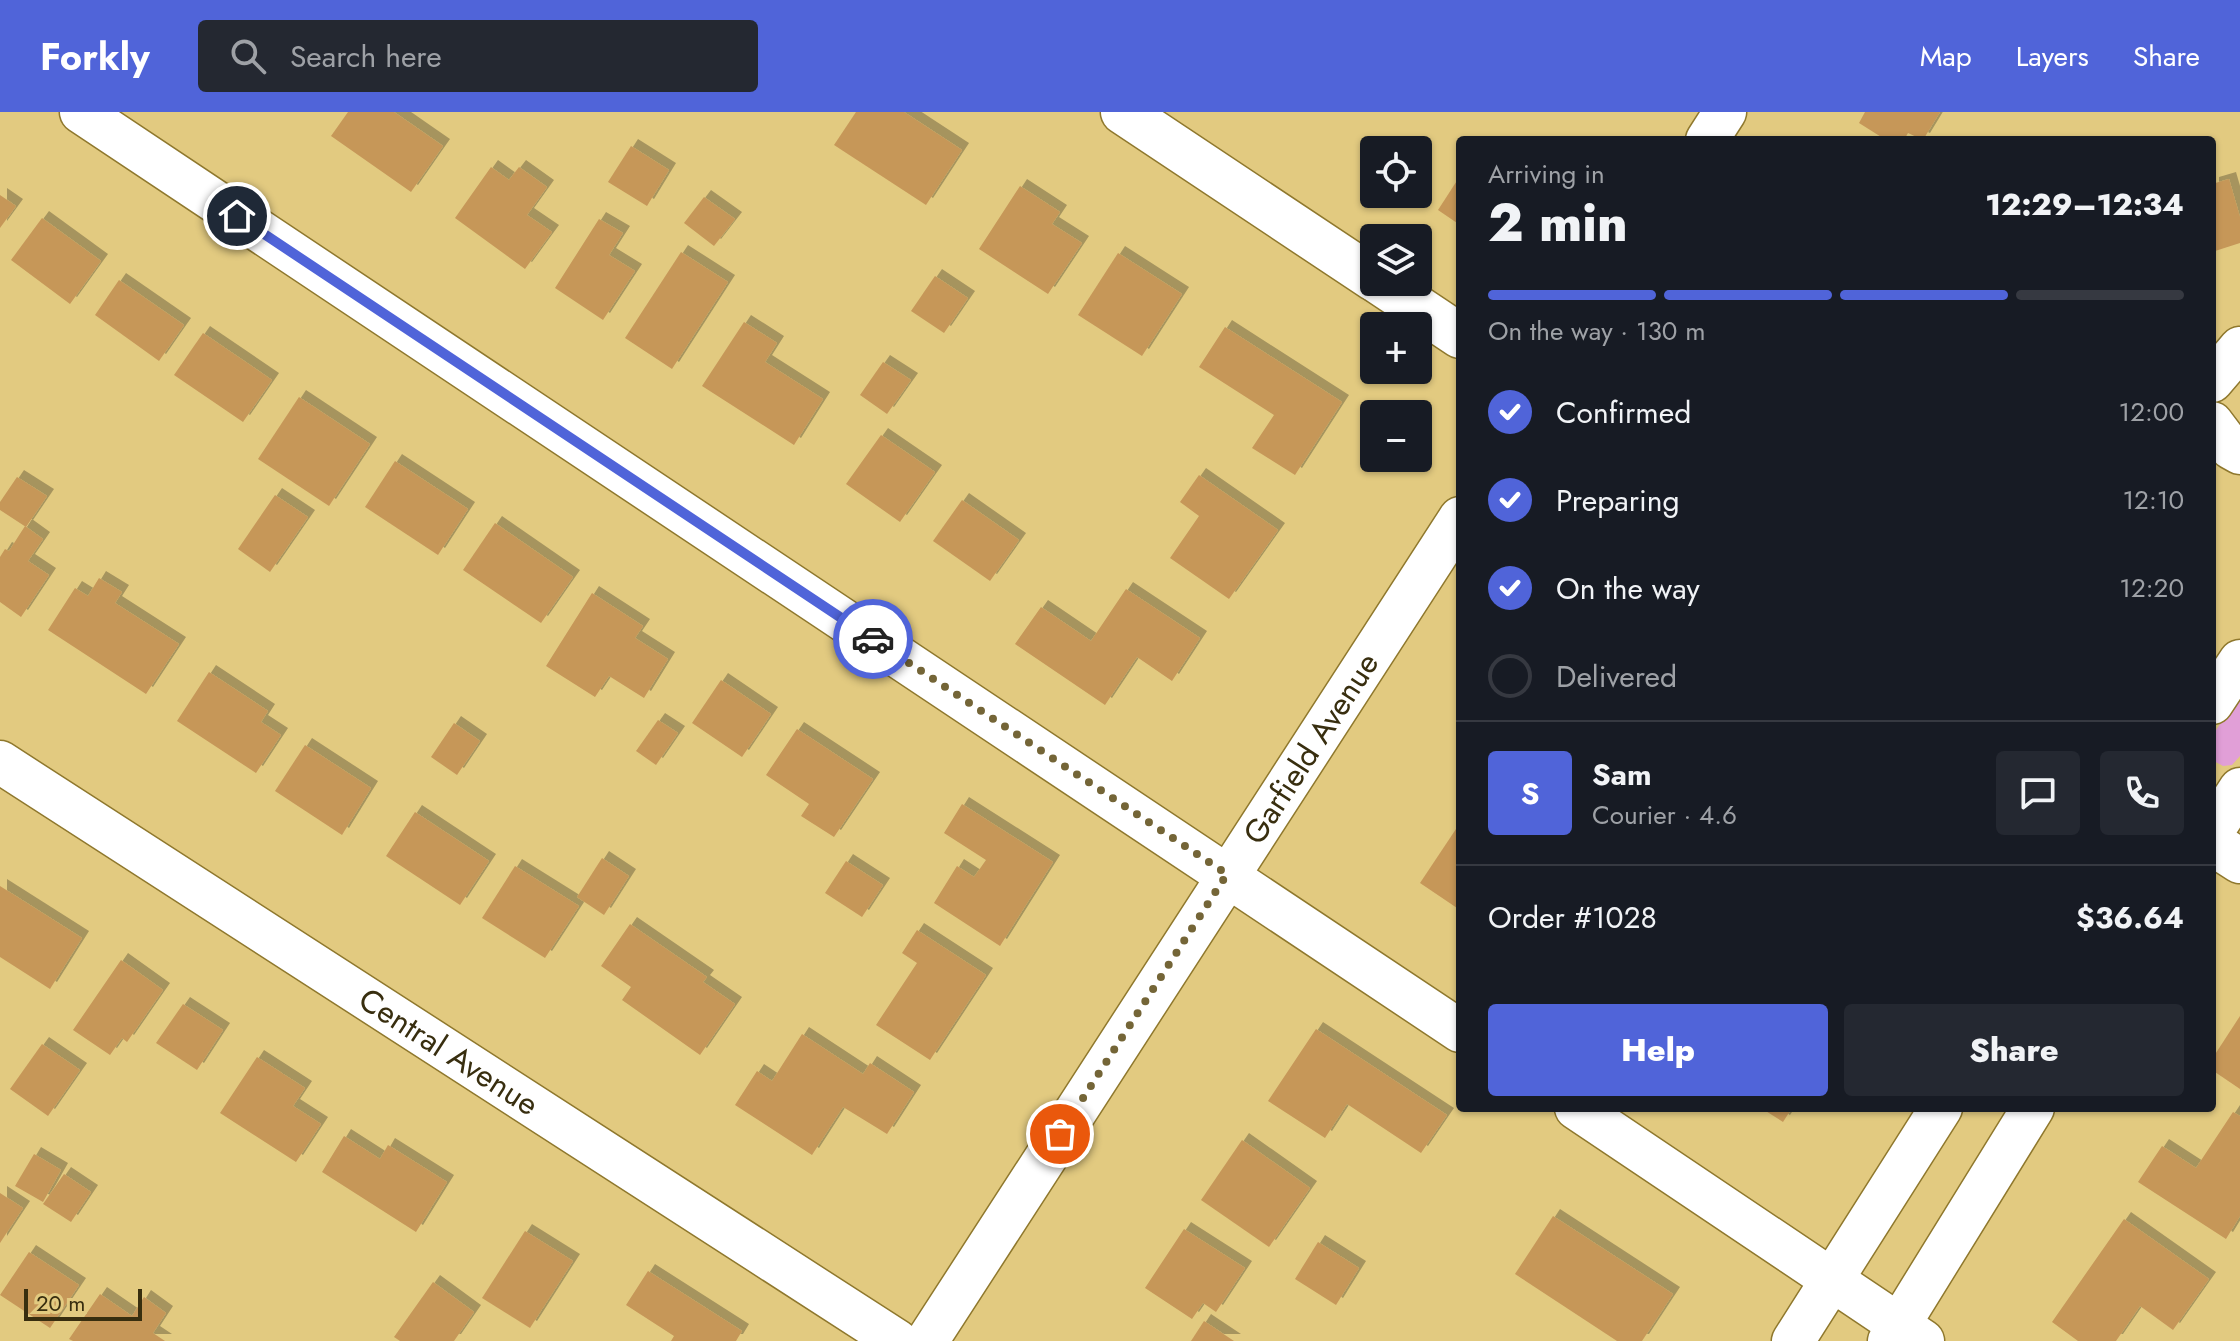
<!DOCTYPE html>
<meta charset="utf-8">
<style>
:root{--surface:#171b24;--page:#242831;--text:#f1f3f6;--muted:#9ea1a6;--line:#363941;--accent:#5064d9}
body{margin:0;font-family:Jost,sans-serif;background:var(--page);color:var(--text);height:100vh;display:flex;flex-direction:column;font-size:30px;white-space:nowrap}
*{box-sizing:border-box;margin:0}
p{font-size:26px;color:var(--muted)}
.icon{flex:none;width:44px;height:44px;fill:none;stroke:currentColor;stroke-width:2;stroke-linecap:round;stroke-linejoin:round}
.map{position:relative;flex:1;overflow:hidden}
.panel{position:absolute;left:1456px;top:24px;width:760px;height:976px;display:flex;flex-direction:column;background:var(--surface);border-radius:8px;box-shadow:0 2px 6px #0004}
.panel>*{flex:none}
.controls{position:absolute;left:1360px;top:24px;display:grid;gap:16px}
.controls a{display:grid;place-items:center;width:72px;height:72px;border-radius:8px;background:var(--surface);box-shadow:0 2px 6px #0004;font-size:40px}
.scale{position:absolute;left:24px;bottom:20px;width:118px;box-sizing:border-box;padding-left:8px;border:4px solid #382e0f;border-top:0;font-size:22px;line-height:28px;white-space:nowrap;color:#382e0f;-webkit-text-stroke:6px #e2ca80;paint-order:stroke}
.pin{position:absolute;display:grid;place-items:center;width:68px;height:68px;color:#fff;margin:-34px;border:4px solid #fff;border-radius:50%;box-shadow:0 2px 8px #0007}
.courier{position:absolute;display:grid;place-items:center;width:80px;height:80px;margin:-40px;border:6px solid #5064d9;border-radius:50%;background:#fff;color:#222;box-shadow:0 2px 10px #0007}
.summary em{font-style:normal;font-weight:800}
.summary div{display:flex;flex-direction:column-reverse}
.summary{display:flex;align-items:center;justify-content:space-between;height:136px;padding:0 32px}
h1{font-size:52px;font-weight:800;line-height:60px}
.bar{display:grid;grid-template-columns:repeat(4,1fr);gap:12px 8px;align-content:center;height:96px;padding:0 32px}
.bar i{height:10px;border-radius:6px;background:var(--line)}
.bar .active{background:var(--accent)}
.bar p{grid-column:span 4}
.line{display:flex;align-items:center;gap:20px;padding:0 32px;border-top:2px solid var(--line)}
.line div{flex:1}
.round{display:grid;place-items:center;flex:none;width:84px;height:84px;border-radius:8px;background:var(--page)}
ol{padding:0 32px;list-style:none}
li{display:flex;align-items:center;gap:24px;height:88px}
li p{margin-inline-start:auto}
li .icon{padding:8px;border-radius:50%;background:var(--accent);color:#fff;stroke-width:4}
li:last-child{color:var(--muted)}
li i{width:44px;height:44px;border:4px solid var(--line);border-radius:50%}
.cta{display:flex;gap:16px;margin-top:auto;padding:16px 32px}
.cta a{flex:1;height:92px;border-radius:8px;background:var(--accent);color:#fff;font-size:32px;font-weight:800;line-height:92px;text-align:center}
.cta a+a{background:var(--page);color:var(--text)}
header{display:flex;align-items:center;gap:48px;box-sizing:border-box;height:112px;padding:0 40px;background:var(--accent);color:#fff}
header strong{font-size:38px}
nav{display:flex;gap:44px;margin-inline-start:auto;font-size:28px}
.search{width:560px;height:72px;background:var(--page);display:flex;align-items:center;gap:20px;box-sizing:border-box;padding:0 28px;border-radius:8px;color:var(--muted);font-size:30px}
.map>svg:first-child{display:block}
.green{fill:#e19fd7}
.building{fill:#c69759;filter:url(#shadow)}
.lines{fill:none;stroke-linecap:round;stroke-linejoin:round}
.minor-casing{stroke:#8f782d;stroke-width:45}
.tertiary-casing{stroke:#8f782d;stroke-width:47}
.minor{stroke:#fff;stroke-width:42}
.tertiary{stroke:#fff;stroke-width:44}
.done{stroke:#746537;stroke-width:8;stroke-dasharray:0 14.4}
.route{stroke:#5064d9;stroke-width:10}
.labels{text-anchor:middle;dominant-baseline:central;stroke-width:6;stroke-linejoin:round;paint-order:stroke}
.street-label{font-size:32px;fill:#382e0f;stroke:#e2ca80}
</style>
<header>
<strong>Forkly</strong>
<div class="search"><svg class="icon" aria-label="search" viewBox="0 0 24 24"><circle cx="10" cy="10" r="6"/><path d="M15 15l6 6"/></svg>Search here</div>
<nav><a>Map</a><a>Layers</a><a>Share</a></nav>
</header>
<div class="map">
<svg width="2240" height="1229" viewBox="0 0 2240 1229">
<defs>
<filter id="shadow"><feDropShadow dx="7" dy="-7" stdDeviation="0" flood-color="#0004"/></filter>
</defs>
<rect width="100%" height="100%" fill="#e2ca80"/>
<polygon class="green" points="2240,583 2240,644 2232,653 2223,654 2212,648 2212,624"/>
<g class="building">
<polygon points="348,0 394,0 443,34 411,80 331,24"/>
<polygon points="856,0 904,0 962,38 926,93 834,33"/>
<polygon points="1865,0 1940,0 1923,28 1908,21 1904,28 1886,28 1859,11"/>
<polygon points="631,34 669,58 647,94 608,70"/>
<polygon points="491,55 509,68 519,55 547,75 527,103 552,120 525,157 455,106"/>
<polygon points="1460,64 1460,113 1438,98"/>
<polygon points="2229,67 2240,105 2240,131 2212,140 2212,72"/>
<polygon points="1020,74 1060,100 1052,112 1082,131 1048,182 979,137"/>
<polygon points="0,83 16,94 0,116"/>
<polygon points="704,85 735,107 714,134 684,111"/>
<polygon points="42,106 101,149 70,192 11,148"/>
<polygon points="599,107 623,121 609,143 635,159 603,208 555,176"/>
<polygon points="681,140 728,170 672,257 625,226"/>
<polygon points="1118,141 1182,182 1142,244 1078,203"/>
<polygon points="935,164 968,186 944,221 911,199"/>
<polygon points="119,168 184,213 159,249 95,203"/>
<polygon points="744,210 777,231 765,250 823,287 794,333 702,274"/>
<polygon points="1225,215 1342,290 1295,363 1252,336 1274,303 1199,255"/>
<polygon points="203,221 272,268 243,310 174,263"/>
<polygon points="883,250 911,268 887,302 860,283"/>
<polygon points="299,285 370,332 329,394 258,347"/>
<polygon points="881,323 935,360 900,410 846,372"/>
<polygon points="395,349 468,397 438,443 365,395"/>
<polygon points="1199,363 1278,418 1229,487 1170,446 1199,404 1180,390"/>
<polygon points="17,365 47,384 26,415 0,398 0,390"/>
<polygon points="275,383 308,405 270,460 238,437"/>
<polygon points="962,388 1019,428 990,469 933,429"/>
<polygon points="495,411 573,465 541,511 463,458"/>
<polygon points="25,414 43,427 28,449 49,463 21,505 0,490 0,445 5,437 9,439"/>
<polygon points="99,466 122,480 115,491 179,532 146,582 48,518 75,476 88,484"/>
<polygon points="1126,477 1200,526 1172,569 1137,545 1105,593 1015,532 1041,495 1091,529"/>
<polygon points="592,481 643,514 635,526 668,547 644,586 609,564 595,585 546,554"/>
<polygon points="209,560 268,599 261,610 281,623 256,661 177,609"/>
<polygon points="721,568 771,602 742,645 692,611"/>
<polygon points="658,608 678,621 656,653 636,639"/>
<polygon points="454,611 480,629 457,663 431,645"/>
<polygon points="797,617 873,667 834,725 801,704 809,692 766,663"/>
<polygon points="305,633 371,676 342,723 275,679"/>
<polygon points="962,692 1053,750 1000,834 934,791 957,754 974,765 986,748 944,721"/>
<polygon points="415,700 489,749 460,793 386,744"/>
<polygon points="1460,711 1460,798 1420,771"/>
<polygon points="602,746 629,764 604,803 577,785"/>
<polygon points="846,749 883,773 862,805 825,781"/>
<polygon points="515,754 579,794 545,846 482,806"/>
<polygon points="0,774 82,826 50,877 0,845"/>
<polygon points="630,812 707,865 703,870 735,892 700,943 622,888 631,875 601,854"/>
<polygon points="917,818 986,863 930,948 876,913 917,851 902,841"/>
<polygon points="121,848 163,878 127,930 122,926 110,943 73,918"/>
<polygon points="183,892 223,918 197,958 156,931"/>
<polygon points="2240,904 2240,977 2212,958 2212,947"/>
<polygon points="1316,917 1447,1003 1421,1041 1347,992 1325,1026 1268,989"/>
<polygon points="802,922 863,962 870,951 914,980 887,1022 843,995 812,1043 735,993 757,959 772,969"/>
<polygon points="42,932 80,958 48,1004 10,977"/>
<polygon points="257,945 305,976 293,994 321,1012 296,1050 220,1001"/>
<polygon points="1761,996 1792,996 1783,1010"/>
<polygon points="2233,1000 2240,1004 2240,1104 2226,1127 2138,1070 2162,1034 2196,1056"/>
<polygon points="344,1024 380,1047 388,1033 447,1070 416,1120 322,1060"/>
<polygon points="1242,1028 1310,1076 1269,1135 1201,1088"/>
<polygon points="34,1042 61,1058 43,1090 15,1074"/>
<polygon points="64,1062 91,1080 71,1110 43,1092"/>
<polygon points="0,1081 23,1096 0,1131"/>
<polygon points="1553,1104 1673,1182 1642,1229 1617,1229 1515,1162"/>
<polygon points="2124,1107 2209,1167 2173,1218 2140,1194 2116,1229 2078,1229 2052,1210"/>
<polygon points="1184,1117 1245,1156 1216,1200 1203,1191 1192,1207 1145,1176"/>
<polygon points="525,1119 573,1149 530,1216 482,1186"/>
<polygon points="1318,1130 1359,1156 1336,1193 1295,1167"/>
<polygon points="29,1140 79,1173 50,1216 0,1183"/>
<polygon points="648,1159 742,1219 736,1229 671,1229 674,1224 626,1193"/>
<polygon points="433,1170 474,1200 454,1229 400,1229 394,1225"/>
<polygon points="100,1182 132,1204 144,1185 166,1201 153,1221 165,1229 73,1229 69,1227"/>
<polygon points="1204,1209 1234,1229 1191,1229"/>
</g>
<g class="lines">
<g class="minor-casing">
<g id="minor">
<polyline points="81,0 1460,919"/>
<polyline points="1707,28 1725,0"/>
<polyline points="2212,269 2240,236"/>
<polyline points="2212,311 2231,336 2240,341"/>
<polyline points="2212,591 2240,549"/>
<path id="s1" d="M0,650L897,1229"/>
<polyline points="2212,720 2240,677"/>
<polyline points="1576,996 1923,1229"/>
<path id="s2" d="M927,1229L1460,406"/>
<polyline points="1793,1229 1941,996"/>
<polyline points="1889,1229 2033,996"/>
</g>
</g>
<g class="tertiary-casing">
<g id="tertiary">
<polyline points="1123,0 1374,167"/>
<polyline points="1379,170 1460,224"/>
<polyline points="2212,731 2240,749"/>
</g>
</g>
<use href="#minor" class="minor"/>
<use href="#tertiary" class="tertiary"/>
</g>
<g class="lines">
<polyline class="done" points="873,527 1227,762 1060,1022"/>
<polyline class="route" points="237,104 873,527"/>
</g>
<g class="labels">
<g class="street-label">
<text stroke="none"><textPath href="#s2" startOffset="706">Garfield Avenue</textPath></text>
<text stroke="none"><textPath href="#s1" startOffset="534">Central Avenue</textPath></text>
</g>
</g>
</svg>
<div class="controls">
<a><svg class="icon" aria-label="locate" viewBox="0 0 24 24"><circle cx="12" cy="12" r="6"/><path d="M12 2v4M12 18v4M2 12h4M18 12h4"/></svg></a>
<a><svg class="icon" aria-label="layers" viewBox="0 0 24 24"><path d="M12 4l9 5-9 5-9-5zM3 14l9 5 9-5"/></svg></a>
<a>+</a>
<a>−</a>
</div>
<div class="scale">20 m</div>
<div class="pin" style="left:1060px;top:1022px;background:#ea580c"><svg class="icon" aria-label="bag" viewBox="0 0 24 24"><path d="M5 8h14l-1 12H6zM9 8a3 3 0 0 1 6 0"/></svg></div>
<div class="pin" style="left:237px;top:104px;background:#1f2937"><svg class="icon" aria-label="home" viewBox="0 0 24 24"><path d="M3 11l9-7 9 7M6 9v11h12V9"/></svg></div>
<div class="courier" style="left:873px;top:527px"><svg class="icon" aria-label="car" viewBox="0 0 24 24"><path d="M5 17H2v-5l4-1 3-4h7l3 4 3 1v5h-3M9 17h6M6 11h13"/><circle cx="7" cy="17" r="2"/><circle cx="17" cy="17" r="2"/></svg></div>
<section class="panel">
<div class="summary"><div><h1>2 min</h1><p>Arriving in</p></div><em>12:29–12:34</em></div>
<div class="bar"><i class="active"></i><i class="active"></i><i class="active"></i><i></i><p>On the way · 130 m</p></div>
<ol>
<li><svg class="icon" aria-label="check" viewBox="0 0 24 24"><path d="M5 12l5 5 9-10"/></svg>Confirmed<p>12:00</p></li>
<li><svg class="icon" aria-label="check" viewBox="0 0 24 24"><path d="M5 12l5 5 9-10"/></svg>Preparing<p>12:10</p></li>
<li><svg class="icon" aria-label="check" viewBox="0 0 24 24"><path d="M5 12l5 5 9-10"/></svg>On the way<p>12:20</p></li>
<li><i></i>Delivered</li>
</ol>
<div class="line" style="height:144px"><b class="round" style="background:var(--accent);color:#fff">S</b><div><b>Sam</b><p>Courier · 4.6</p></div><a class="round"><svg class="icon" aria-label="chat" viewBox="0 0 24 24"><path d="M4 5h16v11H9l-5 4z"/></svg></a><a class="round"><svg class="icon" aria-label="phone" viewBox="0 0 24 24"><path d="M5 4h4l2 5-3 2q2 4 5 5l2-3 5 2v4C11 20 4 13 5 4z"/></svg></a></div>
<div class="line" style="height:104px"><div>Order #1028</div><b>$36.64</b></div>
<div class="cta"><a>Help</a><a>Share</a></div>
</section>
</div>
